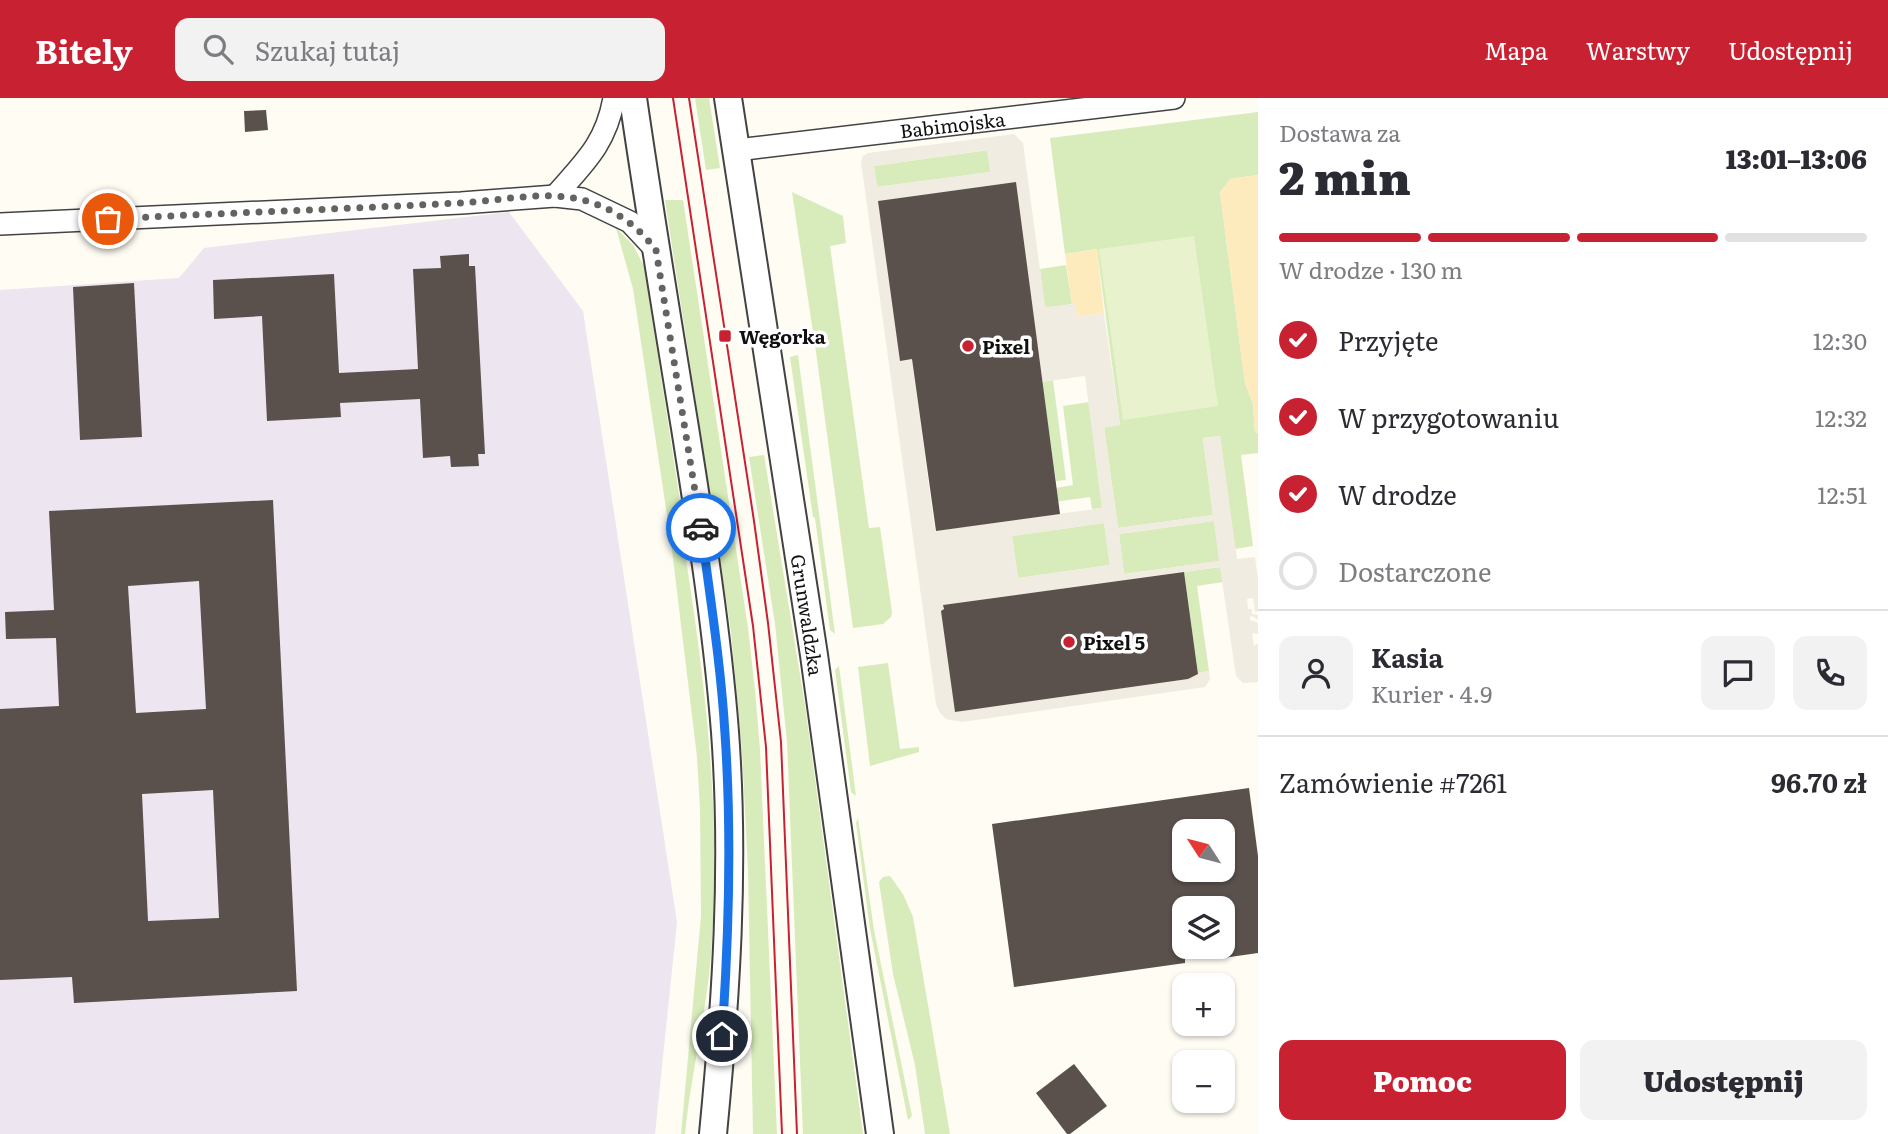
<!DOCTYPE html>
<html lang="pl">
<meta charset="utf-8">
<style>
:root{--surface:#fff;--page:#f2f2f3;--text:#2b2b33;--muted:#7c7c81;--line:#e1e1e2;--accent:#c82132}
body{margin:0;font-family:Literata,serif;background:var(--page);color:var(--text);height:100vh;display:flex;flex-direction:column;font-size:26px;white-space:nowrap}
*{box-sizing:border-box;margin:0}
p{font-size:23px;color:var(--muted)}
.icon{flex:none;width:38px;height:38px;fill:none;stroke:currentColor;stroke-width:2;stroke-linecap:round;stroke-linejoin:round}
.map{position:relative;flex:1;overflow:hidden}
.drawer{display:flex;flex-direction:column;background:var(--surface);width:630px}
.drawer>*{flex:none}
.needle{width:46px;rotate:306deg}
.tools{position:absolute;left:1172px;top:721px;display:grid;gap:14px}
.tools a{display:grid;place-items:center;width:63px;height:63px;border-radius:14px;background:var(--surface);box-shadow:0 2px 5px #0004;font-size:35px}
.pin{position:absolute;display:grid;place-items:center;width:60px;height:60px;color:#fff;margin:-30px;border:4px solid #fff;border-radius:50%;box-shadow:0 2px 7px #0007}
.courier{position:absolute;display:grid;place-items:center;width:70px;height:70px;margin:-35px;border:5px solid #1a73e8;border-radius:50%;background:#fff;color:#222;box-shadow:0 2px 9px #0007}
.overview em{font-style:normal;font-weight:800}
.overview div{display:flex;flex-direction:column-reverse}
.overview{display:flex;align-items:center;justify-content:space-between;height:119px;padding:0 21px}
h1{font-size:46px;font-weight:800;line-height:52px}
.bar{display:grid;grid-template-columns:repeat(4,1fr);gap:10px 7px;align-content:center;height:84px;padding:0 21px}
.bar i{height:9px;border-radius:5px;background:var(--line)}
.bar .selected{background:var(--accent)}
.bar p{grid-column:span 4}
.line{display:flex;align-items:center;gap:18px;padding:0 21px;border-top:2px solid var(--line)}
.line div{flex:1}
.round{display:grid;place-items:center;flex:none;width:74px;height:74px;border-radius:14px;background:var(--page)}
ol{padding:0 21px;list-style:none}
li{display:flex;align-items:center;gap:21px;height:77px}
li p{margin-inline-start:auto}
li .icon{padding:7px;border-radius:50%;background:var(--accent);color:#fff;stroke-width:4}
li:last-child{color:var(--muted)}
li i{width:38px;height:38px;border:4px solid var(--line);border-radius:50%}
.action{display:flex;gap:14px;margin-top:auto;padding:14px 21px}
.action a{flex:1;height:80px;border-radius:14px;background:var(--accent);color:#fff;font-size:28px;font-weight:800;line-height:80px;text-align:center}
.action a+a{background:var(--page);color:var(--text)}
header{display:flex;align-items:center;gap:42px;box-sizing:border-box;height:98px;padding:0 35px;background:var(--accent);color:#fff}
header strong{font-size:33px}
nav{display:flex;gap:38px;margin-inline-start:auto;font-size:24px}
.search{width:490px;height:63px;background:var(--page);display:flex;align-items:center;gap:18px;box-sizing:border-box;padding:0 24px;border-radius:14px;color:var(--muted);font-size:26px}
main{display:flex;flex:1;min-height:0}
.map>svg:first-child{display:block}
.industrial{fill:#ede5ef}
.green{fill:#d7ecba}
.sand{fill:#fdebbe}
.pitch{fill:#e8f3cd}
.plaza{fill:#f1ece1;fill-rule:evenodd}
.building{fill:#5a504c;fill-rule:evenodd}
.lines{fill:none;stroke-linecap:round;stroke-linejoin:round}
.minor-casing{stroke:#434343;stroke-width:24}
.tertiary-casing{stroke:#434343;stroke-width:30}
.minor{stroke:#fff;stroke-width:21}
.tertiary{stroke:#fff;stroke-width:26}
.tram{stroke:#c82132;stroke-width:2}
.done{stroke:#646360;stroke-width:7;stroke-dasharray:0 12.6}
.route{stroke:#1a73e8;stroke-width:9}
.poi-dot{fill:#c82132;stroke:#fff;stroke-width:2.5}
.labels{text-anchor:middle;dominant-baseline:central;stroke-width:7;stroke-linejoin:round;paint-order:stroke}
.street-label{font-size:19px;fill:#101010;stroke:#fff}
.poi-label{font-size:19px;font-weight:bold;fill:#101010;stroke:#fff;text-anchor:start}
</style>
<header>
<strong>Bitely</strong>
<div class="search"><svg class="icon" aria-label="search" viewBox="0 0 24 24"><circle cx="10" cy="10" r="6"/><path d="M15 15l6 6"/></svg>Szukaj tutaj</div>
<nav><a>Mapa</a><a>Warstwy</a><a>Udostępnij</a></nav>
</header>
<main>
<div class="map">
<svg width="1258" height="1036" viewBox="0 0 1258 1036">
<rect width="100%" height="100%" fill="#fffcf4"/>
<polygon class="industrial" points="509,114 583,213 677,824 655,1036 0,1036 0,192 179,180 204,150"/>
<g class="green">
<polygon points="695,0 709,0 720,70 706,72"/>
<polygon points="1258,14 1258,77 1230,81 1220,94 1245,285 1253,306 1255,335 1258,335 1258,355 1241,357 1253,448 1235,451 1220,338 1203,340 1213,417 1118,430 1104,329 1120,327 1097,151 1065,156 1050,40"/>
<polygon points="988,52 991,74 877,89 874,68"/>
<polygon points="792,94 843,118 846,145 830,148 869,430 880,429 892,514 891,519 883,526 853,530 816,254"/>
<polygon points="665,102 683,102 748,530 755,592 760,652 777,1036 753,1036 748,773 742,653 731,534"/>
<path d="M616,130L633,147L644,168L686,442L683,443C705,579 722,719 711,857C706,917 691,976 685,1036H681L701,818L700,712L697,659L671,444L633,191Z"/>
<polygon points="1066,167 1072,206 1045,210 1040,171"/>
<polygon points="798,257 835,536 830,532 815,420 813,419 790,259"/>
<polygon points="1053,282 1066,382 1056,383 1042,284"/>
<polygon points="1089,304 1102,410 1092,411 1090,399 1054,404 1055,417 1048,418 1044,392 1073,387 1063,308"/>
<polygon points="764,357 805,607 863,1036 803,1036 787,644 775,526 749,359"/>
<polygon points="1214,423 1220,463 1124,476 1119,436"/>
<polygon points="1104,425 1110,467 1018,480 1012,438"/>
<polygon points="1220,469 1223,484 1197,488 1209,573 1198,575 1184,474"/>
<polygon points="888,565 900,651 919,649 919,654 870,668 858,569"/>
<polygon points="839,568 856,698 851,694 835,572"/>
<polygon points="858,720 874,832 912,1018 908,1022 870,831 856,725"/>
<polygon points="890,778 903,796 913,819 950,1036 925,1036 915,967 893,876 879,784 883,779"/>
</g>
<g class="sand">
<polygon points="1258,77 1258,335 1255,335 1253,306 1245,285 1220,94 1230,81"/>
<polygon points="1097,151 1104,215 1077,219 1075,206 1072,206 1065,156"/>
</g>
<polygon class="pitch" points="1194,138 1218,308 1123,322 1099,151"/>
<path class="plaza" d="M1014,36L1023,45L1045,209L1075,206L1077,219L1104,215L1120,327L1104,330L1118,430L1213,417L1203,340L1220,338L1237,461L1255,459L1258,481V513L1255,514L1253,500L1247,501L1248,511H1252V516L1258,517V522L1252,518L1250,519V522L1257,524L1258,529V536L1252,535L1254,548L1258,545V584L1243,585L1236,578L1220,469L944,507L943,511L955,614L1187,581L1198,575L1209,573L1210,581L1205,589L962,624L946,621L940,615L936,606L861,64L863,58L868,55ZM987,52L990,74L877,89L874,68ZM1016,84L1042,284L1085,278L1102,410L935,433L912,261L900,262L879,103ZM1214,423L1219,463L1124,476L1119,436ZM1104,425L1110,467L1018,480L1012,438Z"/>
<g class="building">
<polygon points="266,12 268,32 245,34 244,13"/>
<polygon points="1016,84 1060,416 936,433 912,261 900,263 878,103"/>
<polygon points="469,156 469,168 475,168 485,356 478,356 479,368 451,369 450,358 423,360 420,301 340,305 341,319 267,323 262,218 214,221 213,182 334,176 339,275 418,271 413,171 441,170 440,158"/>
<polygon points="134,185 142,339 80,342 73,189"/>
<path d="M273,402L297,893L74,905L72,879L0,882V611L59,608L56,540L6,541L5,514L54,512L49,413ZM199,483L206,611L136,615L128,488ZM213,692L219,820L148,823L142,696Z"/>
<polygon points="1184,474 1198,576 1188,581 955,614 941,513 944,511 943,507"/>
<path d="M1249,690L1258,758V855L1223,860V810H1185V865L1014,889L992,726ZM1185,733H1223V772H1185Z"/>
<polygon points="1074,966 1107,1008 1070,1036 1067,1036 1036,995"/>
</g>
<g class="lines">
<g class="minor-casing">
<g id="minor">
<path id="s1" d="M737,52L1174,0"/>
<path d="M555,98C584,65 606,46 614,0"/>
<polyline points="0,126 461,105 555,98 582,101 630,124 656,152"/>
</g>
</g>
<g class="tertiary-casing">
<g id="tertiary">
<path d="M633,0C649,110 667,220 685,330C701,431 717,532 725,634C735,768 726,902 713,1036"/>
<path id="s2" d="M728,0L814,557L880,1036"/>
</g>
</g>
<use href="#minor" class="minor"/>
<use href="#tertiary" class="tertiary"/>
<g class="tram">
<polyline points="673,0 753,528 766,649 782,1036"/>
<polyline points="689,0 754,423 768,525 781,644 797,1036"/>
</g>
</g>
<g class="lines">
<path class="done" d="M108,121C225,115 343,111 460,105C498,103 546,92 583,102C612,109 638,128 656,152L701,430"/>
<path class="route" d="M701,430C710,499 721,567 725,636C732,737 729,837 722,938"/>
</g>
<g class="poi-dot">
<rect x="718" y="231" width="14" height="14" rx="3.5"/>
<circle cx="968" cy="248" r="7"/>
<circle cx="1069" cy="544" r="7"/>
</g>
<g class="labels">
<g class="street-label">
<text stroke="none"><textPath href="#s1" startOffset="217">Babimojska</textPath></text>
<text stroke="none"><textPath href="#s2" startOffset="523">Grunwaldzka</textPath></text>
</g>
<g class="poi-label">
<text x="739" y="238">Węgorka</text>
<text x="982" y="248">Pixel</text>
<text x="1083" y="544">Pixel 5</text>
</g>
</g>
</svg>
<div class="tools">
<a><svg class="needle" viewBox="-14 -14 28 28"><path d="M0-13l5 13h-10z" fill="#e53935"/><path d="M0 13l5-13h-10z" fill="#7c7c81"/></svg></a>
<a><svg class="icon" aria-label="layers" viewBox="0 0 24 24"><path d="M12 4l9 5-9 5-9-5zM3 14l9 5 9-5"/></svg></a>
<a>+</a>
<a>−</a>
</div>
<div class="pin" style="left:108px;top:121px;background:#ea580c"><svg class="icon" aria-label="bag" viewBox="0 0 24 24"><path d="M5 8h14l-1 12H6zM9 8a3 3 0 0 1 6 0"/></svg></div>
<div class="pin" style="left:722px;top:938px;background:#1f2937"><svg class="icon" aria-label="home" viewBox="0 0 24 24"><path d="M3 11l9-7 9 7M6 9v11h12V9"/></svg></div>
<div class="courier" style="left:701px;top:430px"><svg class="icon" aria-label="car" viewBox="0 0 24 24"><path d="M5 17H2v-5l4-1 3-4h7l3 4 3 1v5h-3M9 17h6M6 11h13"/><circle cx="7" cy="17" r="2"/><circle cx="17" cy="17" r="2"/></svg></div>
</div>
<section class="drawer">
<div class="overview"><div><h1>2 min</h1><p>Dostawa za</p></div><em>13:01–13:06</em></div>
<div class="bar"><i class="selected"></i><i class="selected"></i><i class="selected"></i><i></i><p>W drodze · 130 m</p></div>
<ol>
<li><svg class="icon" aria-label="check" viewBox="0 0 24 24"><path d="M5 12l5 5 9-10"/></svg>Przyjęte<p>12:30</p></li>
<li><svg class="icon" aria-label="check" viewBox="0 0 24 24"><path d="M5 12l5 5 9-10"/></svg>W przygotowaniu<p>12:32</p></li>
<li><svg class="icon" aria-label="check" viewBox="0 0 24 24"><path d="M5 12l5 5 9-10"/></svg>W drodze<p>12:51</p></li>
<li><i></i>Dostarczone</li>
</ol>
<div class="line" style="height:126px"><a class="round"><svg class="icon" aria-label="person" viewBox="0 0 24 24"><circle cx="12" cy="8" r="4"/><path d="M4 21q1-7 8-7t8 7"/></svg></a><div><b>Kasia</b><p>Kurier · 4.9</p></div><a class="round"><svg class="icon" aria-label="chat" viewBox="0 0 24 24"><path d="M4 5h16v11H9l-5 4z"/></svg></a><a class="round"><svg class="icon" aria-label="phone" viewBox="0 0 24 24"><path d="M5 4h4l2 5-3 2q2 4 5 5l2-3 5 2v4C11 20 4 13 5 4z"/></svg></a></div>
<div class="line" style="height:91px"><div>Zamówienie #7261</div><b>96.70 zł</b></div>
<div class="action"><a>Pomoc</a><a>Udostępnij</a></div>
</section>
</main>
